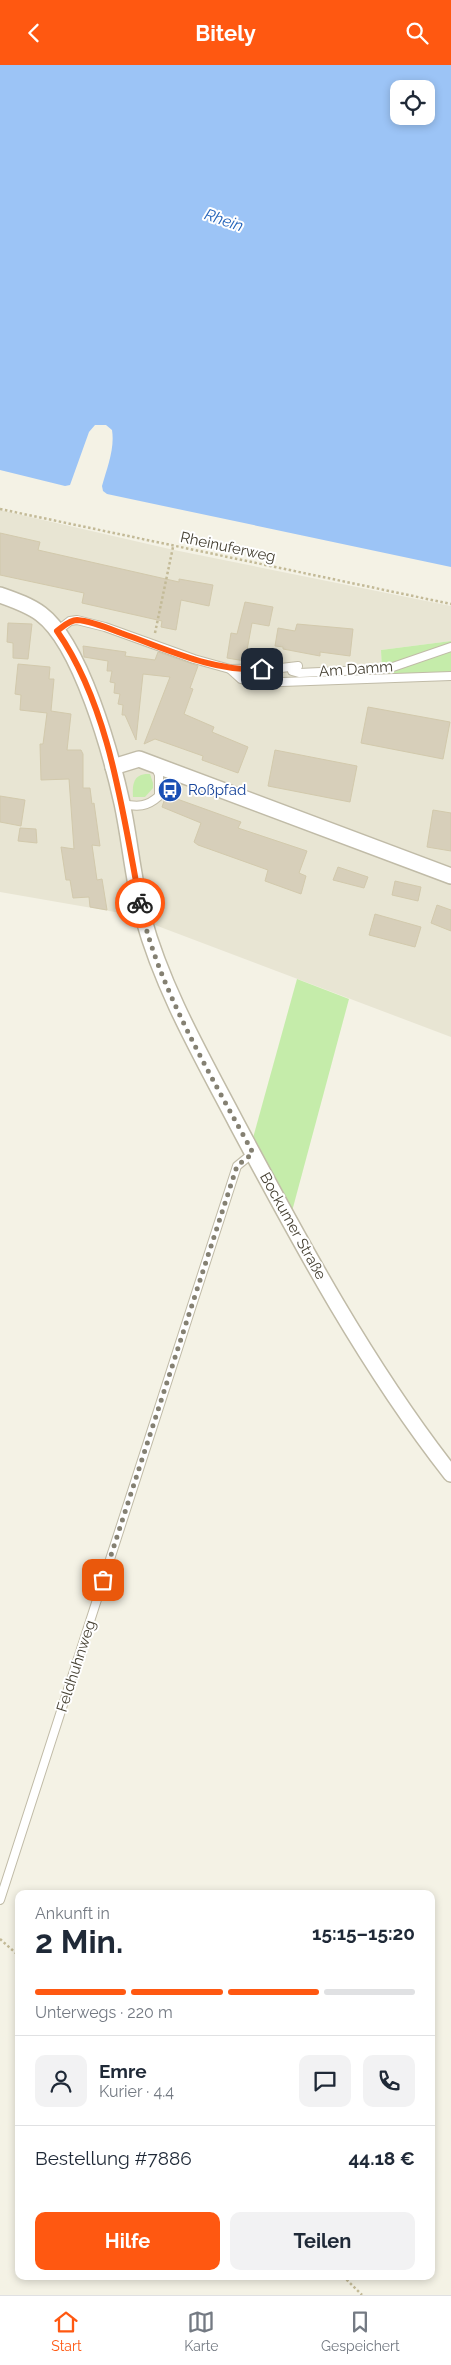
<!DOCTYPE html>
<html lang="de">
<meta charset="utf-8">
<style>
:root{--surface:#fff;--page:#f2f2f3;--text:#1f2937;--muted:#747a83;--line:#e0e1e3;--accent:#ff5811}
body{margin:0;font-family:Raleway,sans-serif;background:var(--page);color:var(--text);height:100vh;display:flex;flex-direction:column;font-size:19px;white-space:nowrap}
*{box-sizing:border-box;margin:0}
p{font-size:16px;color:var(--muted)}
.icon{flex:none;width:28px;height:28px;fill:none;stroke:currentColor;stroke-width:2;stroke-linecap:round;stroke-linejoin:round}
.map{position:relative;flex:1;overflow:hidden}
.drawer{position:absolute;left:15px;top:1825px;width:420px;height:390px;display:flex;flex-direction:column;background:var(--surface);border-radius:10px;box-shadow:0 2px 8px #0003}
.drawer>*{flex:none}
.tools{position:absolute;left:390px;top:15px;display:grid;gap:10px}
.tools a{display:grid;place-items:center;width:45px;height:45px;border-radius:10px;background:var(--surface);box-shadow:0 2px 8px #0003;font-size:25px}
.pin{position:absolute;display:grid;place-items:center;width:42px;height:42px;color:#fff;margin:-21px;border-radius:10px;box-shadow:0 2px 8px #0006}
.courier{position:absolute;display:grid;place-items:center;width:50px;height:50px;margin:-25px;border:4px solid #ff5811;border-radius:50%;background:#fff;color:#222;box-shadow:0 1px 6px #0007}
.head em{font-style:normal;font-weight:700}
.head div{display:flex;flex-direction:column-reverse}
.head{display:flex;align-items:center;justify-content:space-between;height:85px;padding:0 20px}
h1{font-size:32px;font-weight:700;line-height:38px}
.bar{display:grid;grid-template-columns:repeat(4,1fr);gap:8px 5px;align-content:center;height:60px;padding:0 20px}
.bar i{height:6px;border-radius:4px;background:var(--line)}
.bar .selected{background:var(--accent)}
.bar p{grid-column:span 4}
.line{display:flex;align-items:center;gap:12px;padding:0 20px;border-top:1px solid var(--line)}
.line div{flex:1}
.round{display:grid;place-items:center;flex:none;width:52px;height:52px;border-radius:10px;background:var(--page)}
.button{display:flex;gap:10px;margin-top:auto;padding:10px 20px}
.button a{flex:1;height:58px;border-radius:10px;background:var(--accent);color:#fff;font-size:20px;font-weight:700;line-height:58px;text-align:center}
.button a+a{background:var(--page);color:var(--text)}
header{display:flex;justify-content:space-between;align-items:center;height:65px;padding:0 20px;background:var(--accent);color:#fff;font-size:22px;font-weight:700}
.menu{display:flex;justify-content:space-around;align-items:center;height:70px;border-top:1px solid var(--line);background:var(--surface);font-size:14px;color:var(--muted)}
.menu a{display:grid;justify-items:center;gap:2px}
.menu .selected{color:var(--accent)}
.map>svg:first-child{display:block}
.residential{fill:#e8e5d3}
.green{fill:#c5ecaa}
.water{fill:#9cc4f6;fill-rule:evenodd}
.building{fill:#d7cfba;stroke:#d2c9ac}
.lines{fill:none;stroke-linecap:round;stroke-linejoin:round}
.lane-casing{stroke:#c0bba7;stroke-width:10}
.street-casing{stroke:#c0bba7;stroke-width:18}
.path{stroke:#c3ba97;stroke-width:2.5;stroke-dasharray:2.5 2.5;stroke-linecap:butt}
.lane{stroke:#fff;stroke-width:8}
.street{stroke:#fff;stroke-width:15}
.done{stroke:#848072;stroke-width:5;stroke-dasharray:0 9}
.route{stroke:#ff5811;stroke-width:6}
.labels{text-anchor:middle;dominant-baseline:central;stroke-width:4;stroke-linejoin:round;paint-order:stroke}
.street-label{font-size:15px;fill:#474234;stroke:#fff}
.transit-label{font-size:15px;fill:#164399;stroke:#fff;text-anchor:start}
.water-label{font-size:16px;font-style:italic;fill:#2565bb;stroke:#fff}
</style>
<header><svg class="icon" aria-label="back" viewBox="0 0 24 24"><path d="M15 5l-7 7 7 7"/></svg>Bitely<svg class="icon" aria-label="search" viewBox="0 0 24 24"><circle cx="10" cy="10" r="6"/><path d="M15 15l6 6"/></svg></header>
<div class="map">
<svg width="451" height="2230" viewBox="0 0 451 2230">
<rect width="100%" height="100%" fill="#f4f2e5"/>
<polygon class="residential" points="0,445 174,485 451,541 451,576 381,585 382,615 451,612 451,972 147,857 138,851 0,827"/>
<g class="green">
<polygon points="451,576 451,607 382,609 381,585"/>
<path d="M150,709L153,718V723L145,732H133C132,718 134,708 150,709Z"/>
<polygon points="297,914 349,934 291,1150 251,1080"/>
</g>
<path class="water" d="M0,0H451V502L107,429L103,426L102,421C107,403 115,384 112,365L106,360H95L89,367L70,420L65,421L0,405ZM399,24H426V51H399Z"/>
<g class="building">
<polygon points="0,468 40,477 38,485 179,517 179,514 213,520 209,541 181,535 176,565 161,562 162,556 82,538 84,528 0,510"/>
<polygon points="245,537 273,542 269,561 252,558 245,596 227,593 231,568 237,569"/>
<polygon points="8,558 32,559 28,594 13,593 13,578 7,577"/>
<polygon points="297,559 353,564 350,591 320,587 320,591 283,584 283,582 275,581 278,563 295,566"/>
<polygon points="83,581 126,587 125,591 155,595 158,587 198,601 190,623 193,624 184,649 214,662 212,667 248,682 238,708 202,695 203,691 155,674 144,679 170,612 143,609 136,675 125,650 122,650 123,640 118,639 120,629 114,628 115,618 110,617 112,606 107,606 108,596 84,592"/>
<polygon points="18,599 50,602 49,614 54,614 51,646 71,649 67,685 81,685 83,689 83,723 90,723 92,739 94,738 100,781 92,780 97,815 102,814 107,845 90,842 89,832 73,833 70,815 66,815 61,782 74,784 69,714 41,715 40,679 43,679 47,648 20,645 21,630 15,629"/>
<polygon points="368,642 450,657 443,694 361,678"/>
<polygon points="275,685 357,701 350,737 268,721"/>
<polygon points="166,730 241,757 238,763 307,786 299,808 306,811 301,829 265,816 268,805 198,780 194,777 201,758 162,742"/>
<polygon points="0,731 25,735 21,761 0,757"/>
<polygon points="433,745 451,748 451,786 427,782"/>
<polygon points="20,763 36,764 37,778 18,776"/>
<polygon points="338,802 368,812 364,823 333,815"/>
<polygon points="395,816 421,822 418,836 392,830"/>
<polygon points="437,840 451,845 451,866 431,858"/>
<polygon points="375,849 421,862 415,882 369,870"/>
</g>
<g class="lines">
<g class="lane-casing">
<g id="lane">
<polyline points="57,566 70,556 77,555 105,562 194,594 230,604 281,603 298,601"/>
<polyline points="291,602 292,606 299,608 387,604 451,582"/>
<polyline points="230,604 241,614 254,618 451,611"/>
<path d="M122,739C138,742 147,742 159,731V710L155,701"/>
<polyline points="0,1835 237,1101 253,1088"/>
</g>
</g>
<g class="street-casing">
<g id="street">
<path d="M0,530C14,535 29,540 41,549C81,579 111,689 122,738C130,775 133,815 143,852C163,925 202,992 237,1059C301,1179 367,1302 451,1409"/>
<polyline points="113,702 139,694 451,811"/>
</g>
</g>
<g class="path">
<polyline points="0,444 451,539"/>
<polyline points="155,568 173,482"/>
<polyline points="0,1874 19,1891"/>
<polyline points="343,2211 362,2230"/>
</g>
<use href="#lane" class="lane"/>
<use href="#street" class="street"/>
</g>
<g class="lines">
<path class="done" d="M103,1515L237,1101L253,1088C213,1014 156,920 140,838"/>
<path class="route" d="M140,838C123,750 110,642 57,566C63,562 69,555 77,555C91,556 108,563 121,568C167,584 213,607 262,604"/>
</g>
<defs>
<g id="bus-disc" transform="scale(1.25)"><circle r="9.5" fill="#1a4fb4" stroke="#fff"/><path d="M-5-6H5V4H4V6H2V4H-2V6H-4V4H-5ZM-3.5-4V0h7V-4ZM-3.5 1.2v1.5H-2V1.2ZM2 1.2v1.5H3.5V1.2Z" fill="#fff"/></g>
</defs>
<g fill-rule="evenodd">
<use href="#bus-disc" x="170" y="725"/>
</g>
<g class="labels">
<g class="street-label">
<text transform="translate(228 482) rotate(12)">Rheinuferweg</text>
<text transform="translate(356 604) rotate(-4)">Am Damm</text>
<text transform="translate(293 1161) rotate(61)">Bockumer Straße</text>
<text transform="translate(76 1601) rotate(-72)">Feldhuhnweg</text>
</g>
<g class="transit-label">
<text x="188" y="725">Roßpfad</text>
</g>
<g class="water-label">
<text transform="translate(224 155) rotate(19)">Rhein</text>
</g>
</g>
</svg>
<div class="tools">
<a><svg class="icon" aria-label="locate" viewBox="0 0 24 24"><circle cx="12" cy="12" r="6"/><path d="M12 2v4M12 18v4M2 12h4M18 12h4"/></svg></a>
</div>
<div class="pin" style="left:103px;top:1515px;background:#ea580c"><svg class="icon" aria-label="bag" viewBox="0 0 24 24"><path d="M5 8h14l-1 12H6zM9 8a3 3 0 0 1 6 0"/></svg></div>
<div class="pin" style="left:262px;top:604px;background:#1f2937"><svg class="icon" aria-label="home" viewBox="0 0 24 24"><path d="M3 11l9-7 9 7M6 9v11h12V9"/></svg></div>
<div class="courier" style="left:140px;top:838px"><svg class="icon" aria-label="bike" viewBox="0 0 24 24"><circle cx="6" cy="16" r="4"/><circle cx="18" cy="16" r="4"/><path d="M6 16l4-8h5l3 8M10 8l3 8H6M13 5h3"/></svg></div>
<section class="drawer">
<div class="head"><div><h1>2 Min.</h1><p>Ankunft in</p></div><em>15:15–15:20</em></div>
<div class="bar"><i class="selected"></i><i class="selected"></i><i class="selected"></i><i></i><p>Unterwegs · 220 m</p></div>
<div class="line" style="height:90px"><a class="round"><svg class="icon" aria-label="person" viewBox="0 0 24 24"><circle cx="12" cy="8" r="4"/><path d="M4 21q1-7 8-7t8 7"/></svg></a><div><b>Emre</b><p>Kurier · 4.4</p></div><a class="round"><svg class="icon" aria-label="chat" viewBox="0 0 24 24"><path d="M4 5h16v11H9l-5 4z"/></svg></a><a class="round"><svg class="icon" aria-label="phone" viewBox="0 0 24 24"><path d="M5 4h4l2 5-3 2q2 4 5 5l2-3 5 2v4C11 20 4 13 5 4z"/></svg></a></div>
<div class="line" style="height:65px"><div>Bestellung #7886</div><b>44.18 €</b></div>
<div class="button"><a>Hilfe</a><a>Teilen</a></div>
</section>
</div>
<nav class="menu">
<a class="selected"><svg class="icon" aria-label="home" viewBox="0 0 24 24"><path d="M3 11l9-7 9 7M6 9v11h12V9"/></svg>Start</a>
<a><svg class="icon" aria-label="map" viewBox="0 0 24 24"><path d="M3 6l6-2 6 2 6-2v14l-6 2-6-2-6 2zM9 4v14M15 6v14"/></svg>Karte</a>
<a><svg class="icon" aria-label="saved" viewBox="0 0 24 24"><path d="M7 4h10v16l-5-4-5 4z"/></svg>Gespeichert</a>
</nav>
